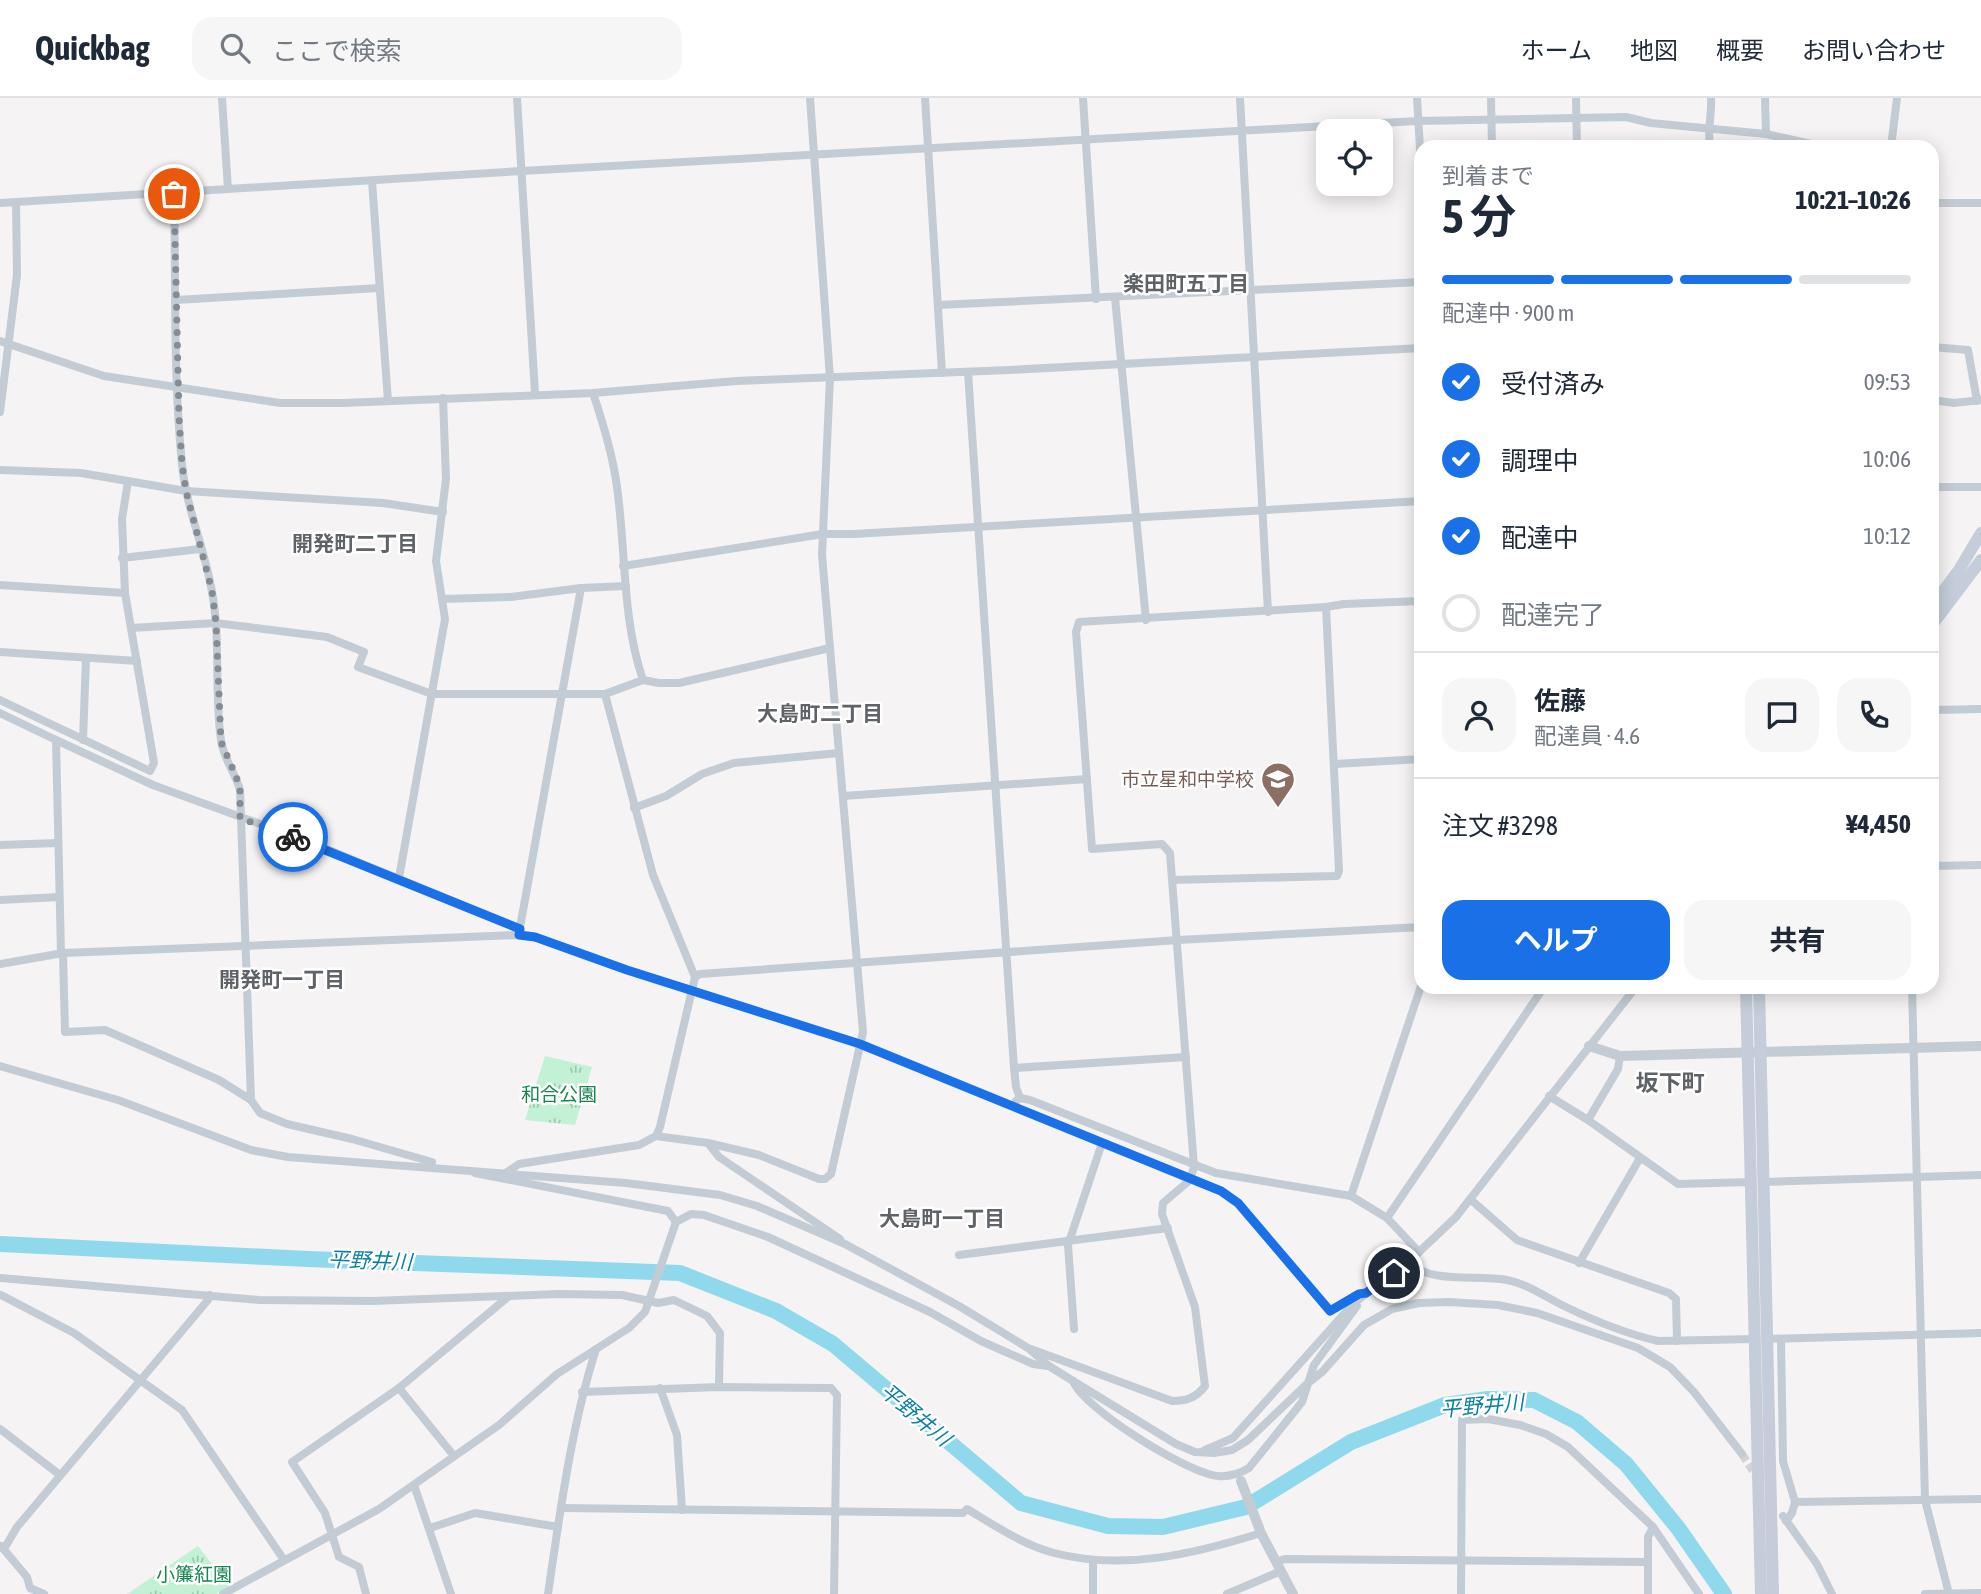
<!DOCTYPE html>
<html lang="ja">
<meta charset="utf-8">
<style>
:root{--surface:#fff;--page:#f6f6f7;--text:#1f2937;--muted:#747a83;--line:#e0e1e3;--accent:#1a71e7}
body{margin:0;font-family:"Asap Condensed","Noto Sans JP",sans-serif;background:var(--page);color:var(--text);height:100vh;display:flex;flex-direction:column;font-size:26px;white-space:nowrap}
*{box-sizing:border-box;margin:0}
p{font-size:23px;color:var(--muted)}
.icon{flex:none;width:38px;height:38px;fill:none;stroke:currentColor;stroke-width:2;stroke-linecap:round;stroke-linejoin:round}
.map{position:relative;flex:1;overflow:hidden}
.panel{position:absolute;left:1414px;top:42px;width:525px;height:854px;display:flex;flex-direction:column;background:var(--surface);border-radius:21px;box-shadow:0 4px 18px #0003}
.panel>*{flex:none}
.controls{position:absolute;left:1316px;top:21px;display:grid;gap:14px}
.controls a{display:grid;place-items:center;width:77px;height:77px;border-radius:14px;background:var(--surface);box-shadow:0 4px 18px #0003;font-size:35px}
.pin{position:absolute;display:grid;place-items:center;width:60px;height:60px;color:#fff;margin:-30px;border:4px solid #fff;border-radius:50%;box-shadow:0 2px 7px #0007}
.courier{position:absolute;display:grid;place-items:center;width:70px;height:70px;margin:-35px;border:5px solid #1a71e7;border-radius:50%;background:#fff;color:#222;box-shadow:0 2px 9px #0007}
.overview em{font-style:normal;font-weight:700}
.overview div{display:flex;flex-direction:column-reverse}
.overview{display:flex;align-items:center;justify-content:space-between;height:119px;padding:0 28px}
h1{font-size:46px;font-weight:700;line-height:52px}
.bar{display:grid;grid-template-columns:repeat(4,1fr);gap:10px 7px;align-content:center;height:84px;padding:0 28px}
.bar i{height:9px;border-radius:5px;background:var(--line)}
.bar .selected{background:var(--accent)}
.bar p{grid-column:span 4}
.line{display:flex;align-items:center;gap:18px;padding:0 28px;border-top:2px solid var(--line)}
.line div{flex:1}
.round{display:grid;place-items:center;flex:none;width:74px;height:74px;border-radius:21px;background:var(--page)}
ol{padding:0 28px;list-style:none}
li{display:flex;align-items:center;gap:21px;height:77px}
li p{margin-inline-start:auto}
li .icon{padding:7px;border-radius:50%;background:var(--accent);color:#fff;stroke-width:4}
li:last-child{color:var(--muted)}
li i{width:38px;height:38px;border:4px solid var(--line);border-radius:50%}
.primary-button{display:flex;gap:14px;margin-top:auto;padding:14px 28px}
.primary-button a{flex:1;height:80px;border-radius:21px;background:var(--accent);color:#fff;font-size:28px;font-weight:700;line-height:80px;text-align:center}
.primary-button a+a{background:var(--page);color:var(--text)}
header{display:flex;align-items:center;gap:42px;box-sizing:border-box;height:98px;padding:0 35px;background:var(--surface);border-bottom:2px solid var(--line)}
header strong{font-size:33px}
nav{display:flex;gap:38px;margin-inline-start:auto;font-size:24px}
.search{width:490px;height:63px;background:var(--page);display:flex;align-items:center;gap:18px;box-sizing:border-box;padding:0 24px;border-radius:21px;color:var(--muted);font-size:26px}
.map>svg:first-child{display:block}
.grass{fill:url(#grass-tufts)}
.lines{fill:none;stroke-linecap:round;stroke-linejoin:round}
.river{stroke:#90d9ed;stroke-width:16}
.minor-tunnel{stroke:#d3d3d6;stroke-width:8;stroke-dasharray:8 4;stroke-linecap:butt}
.minor{stroke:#c3ccd4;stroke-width:8}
.tertiary{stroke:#c3ccd4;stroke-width:10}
.secondary{stroke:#c4cdd9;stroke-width:12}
.done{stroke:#868c93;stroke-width:7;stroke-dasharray:0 12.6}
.route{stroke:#1a71e7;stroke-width:9}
.labels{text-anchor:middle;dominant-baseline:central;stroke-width:5;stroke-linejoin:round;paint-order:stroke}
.education-label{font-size:19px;fill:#785e54;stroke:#fff;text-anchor:end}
.park-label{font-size:19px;fill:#17854f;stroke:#fff}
.neighbourhood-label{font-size:21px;font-weight:bold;fill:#5f6267;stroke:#fff}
.water-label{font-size:21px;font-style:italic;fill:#0c80a1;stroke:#fff}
.quarter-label{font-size:23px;font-weight:bold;fill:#5f6267;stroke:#fff}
</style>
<header>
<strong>Quickbag</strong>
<div class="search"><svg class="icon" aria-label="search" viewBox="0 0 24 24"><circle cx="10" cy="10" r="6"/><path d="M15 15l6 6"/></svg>ここで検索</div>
<nav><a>ホーム</a><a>地図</a><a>概要</a><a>お問い合わせ</a></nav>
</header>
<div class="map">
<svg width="1981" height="1496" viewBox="0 0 1981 1496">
<defs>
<pattern id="grass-tufts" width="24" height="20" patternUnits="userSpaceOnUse" patternTransform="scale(1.75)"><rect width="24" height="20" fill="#c2f1d5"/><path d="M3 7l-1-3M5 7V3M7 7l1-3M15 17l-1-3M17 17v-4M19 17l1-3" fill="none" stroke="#a0c6b0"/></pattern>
</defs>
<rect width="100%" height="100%" fill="#f5f3f3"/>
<g class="grass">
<polygon points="545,958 592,969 575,1027 525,1022"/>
<polygon points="198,1448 229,1488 216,1496 127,1496"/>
</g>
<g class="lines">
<polyline class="river" points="0,1146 308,1161 680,1175 776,1213 833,1246 1021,1405 1108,1428 1163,1429 1246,1409 1351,1344 1445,1307 1488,1301 1534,1302 1577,1324 1626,1366 1678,1430 1724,1496"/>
<polyline class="minor-tunnel" points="1742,1356 1756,1378"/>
<g class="minor">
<polyline points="222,0 228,91"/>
<polyline points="517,0 535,295"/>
<polyline points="925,0 942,275"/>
<polyline points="1083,0 1096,201"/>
<polyline points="1240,0 1268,514"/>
<polyline points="1417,0 1421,68"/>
<polyline points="1491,0 1492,49"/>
<polyline points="1576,0 1577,49"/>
<polyline points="1765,0 1766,36 1825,49"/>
<path d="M1710,49C1707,32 1712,17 1711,0"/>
<polyline points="1891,49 1897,0"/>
<polyline points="372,83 388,303"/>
<path d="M174,96C176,185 173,277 182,366C186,410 205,451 212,494C221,543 214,593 221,642C223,660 235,674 240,692L251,1002"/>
<polyline points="0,105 522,73 1417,23 1626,19 1651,25 1766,36"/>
<polyline points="1932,105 1981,105"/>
<polyline points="1115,200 1146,522"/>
<polyline points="176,202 379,190"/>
<polyline points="938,207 1421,184"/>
<polyline points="0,243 104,278 280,305 343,305 593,295 736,283 1009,272 1421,250"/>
<polyline points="1932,249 1968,252 1977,303"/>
<polyline points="968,274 1014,970 1016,989 1020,1000"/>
<path d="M593,295C603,325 613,357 617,389C626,453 622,521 643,582"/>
<polyline points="1932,302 1954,305 1981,302"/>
<polyline points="0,314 17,177 16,105"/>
<polyline points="0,372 81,375 186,393 383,405 443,414"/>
<polyline points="1932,389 1981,389"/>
<polyline points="122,460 200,451"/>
<polyline points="623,468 823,436 854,436 1421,403"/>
<polyline points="0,487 125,495"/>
<polyline points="443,501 511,499 581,490 626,488"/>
<polyline points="1326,509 1344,506 1421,503"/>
<polyline points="131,530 216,525 327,539 364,554 358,569 432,596 605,596 643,582 659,585 679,585 830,550"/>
<polyline points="0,554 137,563"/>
<polyline points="605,596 653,777 695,879 660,1029 656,1038"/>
<polyline points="0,602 150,673 154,665 125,495 122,421 128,383"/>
<polyline points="1932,612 1981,611"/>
<polyline points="0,615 56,642 61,855"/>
<polyline points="56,642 153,687 307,743 520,831"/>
<polyline points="83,642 86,560"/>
<polyline points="1335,666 1421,661"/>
<polyline points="843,698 1087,681"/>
<polyline points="634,710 666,698 702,676 734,665 839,655"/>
<polyline points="0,747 58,745"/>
<polyline points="1932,768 1981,767"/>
<polyline points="399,780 445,521 436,463 446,381 443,300"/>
<polyline points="0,802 59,799"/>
<polyline points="519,835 581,490"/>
<polyline points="63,855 65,934 105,932 219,982 251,1002 260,1015 287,1026 352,1041 432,1064"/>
<polyline points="0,866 63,855 519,837 535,839 627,872 860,946 1221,1093 1238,1105 1330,1213 1359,1196 1366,1195"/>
<polyline points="695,879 700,876 1178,842 1421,829"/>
<polyline points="1912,889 1925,1402 1949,1496"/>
<polyline points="0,968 118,1002 251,1052 288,1059 626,1085 720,1097 757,1108 845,1146 959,1208 1028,1250 1049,1268 1073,1283 1176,1346 1195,1354 1214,1355 1232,1352 1248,1342 1308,1285 1322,1274 1364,1227 1392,1211 1419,1205 1449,1204 1498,1207 1537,1215 1638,1250 1670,1269 1694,1294 1742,1356"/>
<polyline points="1014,970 1186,959"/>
<polyline points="1549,998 1588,1022 1678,1086 1751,1084"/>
<polyline points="1016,1003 1020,1000 1030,1002 1216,1075 1351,1098 1387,1120 1419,1154"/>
<polyline points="1588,1022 1618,971 1620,958"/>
<polyline points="708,1045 759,1057 819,1081 825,1081 831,1076 863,934 822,457 830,280 810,0"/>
<polyline points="507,1074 519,1066 639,1047 656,1038 708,1045 719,1059 840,1141"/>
<polyline points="475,1075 668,1113 676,1124"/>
<polyline points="1763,1084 1981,1077"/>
<polyline points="1351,1098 1421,888"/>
<polyline points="1470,1101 1517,1142 1669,1195 1676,1201 1677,1243"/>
<polyline points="1387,1120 1544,889"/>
<polyline points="959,1157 1168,1130"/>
<path d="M1407,1164C1435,1187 1474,1176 1507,1182C1528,1186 1547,1200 1566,1209C1595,1223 1627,1236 1658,1243L1756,1241"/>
<polyline points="1579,1165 1640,1060"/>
<polyline points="0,1180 259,1202 372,1203 558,1196 622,1197 658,1205 674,1202 707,1218 720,1235 719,1289"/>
<polyline points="1,1197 74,1235 182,1312 284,1462"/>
<polyline points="1074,1231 1068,1147 1102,1045"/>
<polyline points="1766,1241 1981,1235"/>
<polyline points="1781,1241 1783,1363 1795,1404 1792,1415 1786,1423"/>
<path d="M1031,1251L1172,1303C1186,1303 1196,1300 1205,1288L1195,1209L1162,1116L1163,1105L1190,1082L1194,1069L1170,755L1162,746L1092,751L1076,534L1079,524L1326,509L1339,773L1337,778L1172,782"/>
<path d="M1073,1283C1084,1311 1187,1375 1218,1378C1230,1379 1239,1376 1249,1370L1302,1304L1314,1267L1357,1208"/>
<polyline points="399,1290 454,1358"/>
<polyline points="660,1290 677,1337 682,1412"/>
<polyline points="582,1294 719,1289 831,1290 837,1297 834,1496"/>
<polyline points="0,1331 60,1377"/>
<polyline points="1205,1352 1233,1340 1353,1206 1419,1154 1456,1119 1636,889"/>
<polyline points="414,1387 451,1496"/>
<polyline points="1795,1404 1981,1401"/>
<path d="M561,1410L963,1415L967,1411C994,1427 1023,1447 1054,1455C1124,1473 1194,1456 1261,1435"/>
<polyline points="1783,1418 1817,1466 1832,1496"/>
<polyline points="430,1430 475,1415 558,1429"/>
<polyline points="1,1448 27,1479 30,1490 44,1496"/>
<polyline points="4,1451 17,1429 208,1202 210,1197"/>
<polyline points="1093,1462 1093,1496"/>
<polyline points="1276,1464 1285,1461 1648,1464"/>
<polyline points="223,1496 379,1411 499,1327 557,1276 629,1230 645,1214 676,1124 691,1116 704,1117 768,1139 930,1214 981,1243 1033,1266 1048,1268"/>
<polyline points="366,1496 359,1469 339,1459 325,1415 292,1364 399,1290 509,1198"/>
<path d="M548,1496C560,1414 571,1330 596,1251"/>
<polyline points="1227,1496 1281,1473"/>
<polyline points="1461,1496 1462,1322 1488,1321 1520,1327 1546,1336 1568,1349 1653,1429 1699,1496"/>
<polyline points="1648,1496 1648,1439 1653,1429"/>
<polyline points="1925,1496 1981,1495"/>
</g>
<g class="tertiary">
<polyline points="1589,948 1620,958 1981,948"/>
<polyline points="1241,1383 1261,1435 1293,1496"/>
</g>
<g class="secondary">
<polyline points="1932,508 1959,472 1981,435"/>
<polyline points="1932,527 1981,462"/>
<polyline points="1746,889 1761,1496"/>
<polyline points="1759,889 1773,1496"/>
</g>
</g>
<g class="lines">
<polyline class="done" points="174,96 179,319 182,366 186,393 212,493 216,525 221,644 236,678 240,692 240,720 293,739"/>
<polyline class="route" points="293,739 520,831 519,837 535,839 627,872 860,946 1221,1093 1238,1105 1330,1213 1359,1196 1366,1195 1394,1175"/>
</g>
<defs>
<g id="school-pin" transform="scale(1.75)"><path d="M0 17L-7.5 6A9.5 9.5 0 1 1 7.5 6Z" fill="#8d6e63" stroke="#fff"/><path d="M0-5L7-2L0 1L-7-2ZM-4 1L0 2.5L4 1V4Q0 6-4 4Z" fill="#fff"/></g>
</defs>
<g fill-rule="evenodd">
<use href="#school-pin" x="1278" y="681"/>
</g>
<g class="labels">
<g class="education-label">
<text x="1254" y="681">市立星和中学校</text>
</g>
<g class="park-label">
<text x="559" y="996">和合公園</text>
<text x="194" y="1476">小簾紅園</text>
</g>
<g class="neighbourhood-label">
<text x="1186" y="185">楽田町五丁目</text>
<text x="355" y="445">開発町二丁目</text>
<text x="820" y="615">大島町二丁目</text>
<text x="282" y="881">開発町一丁目</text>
<text x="942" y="1120">大島町一丁目</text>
</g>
<g class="water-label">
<text transform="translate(370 1162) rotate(2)">平野井川</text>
<text transform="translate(1482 1307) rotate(-5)">平野井川</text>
<text transform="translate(916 1316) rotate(40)">平野井川</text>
</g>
<g class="quarter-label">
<text x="1670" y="985">坂下町</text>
</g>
</g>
</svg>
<div class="controls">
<a><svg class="icon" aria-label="locate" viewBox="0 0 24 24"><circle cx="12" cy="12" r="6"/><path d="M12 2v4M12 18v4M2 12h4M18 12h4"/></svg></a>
</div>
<div class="pin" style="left:174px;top:96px;background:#ea580c"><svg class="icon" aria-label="bag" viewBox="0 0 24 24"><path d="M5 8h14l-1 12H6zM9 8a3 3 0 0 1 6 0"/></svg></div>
<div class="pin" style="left:1394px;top:1175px;background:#1f2937"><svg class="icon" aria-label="home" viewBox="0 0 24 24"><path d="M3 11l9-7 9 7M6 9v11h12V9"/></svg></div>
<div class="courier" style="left:293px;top:739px"><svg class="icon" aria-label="bike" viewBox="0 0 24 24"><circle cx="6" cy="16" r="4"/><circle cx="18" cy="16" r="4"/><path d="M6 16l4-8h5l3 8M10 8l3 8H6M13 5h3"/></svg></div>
<section class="panel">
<div class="overview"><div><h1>5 分</h1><p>到着まで</p></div><em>10:21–10:26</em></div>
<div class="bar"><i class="selected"></i><i class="selected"></i><i class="selected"></i><i></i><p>配達中 · 900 m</p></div>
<ol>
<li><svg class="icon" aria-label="check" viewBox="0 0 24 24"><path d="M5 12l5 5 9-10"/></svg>受付済み<p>09:53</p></li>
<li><svg class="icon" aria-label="check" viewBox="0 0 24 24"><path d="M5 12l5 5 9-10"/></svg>調理中<p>10:06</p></li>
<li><svg class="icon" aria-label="check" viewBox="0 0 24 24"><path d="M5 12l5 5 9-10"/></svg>配達中<p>10:12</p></li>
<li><i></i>配達完了</li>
</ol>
<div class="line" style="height:126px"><a class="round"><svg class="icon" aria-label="person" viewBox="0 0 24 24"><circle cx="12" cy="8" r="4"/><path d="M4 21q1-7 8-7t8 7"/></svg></a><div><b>佐藤</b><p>配達員 · 4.6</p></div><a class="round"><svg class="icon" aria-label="chat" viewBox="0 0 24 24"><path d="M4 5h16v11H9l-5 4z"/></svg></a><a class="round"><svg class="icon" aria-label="phone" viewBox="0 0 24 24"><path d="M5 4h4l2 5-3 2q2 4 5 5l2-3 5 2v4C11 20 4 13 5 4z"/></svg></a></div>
<div class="line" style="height:91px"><div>注文 #3298</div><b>¥4,450</b></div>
<div class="primary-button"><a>ヘルプ</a><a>共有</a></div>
</section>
</div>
